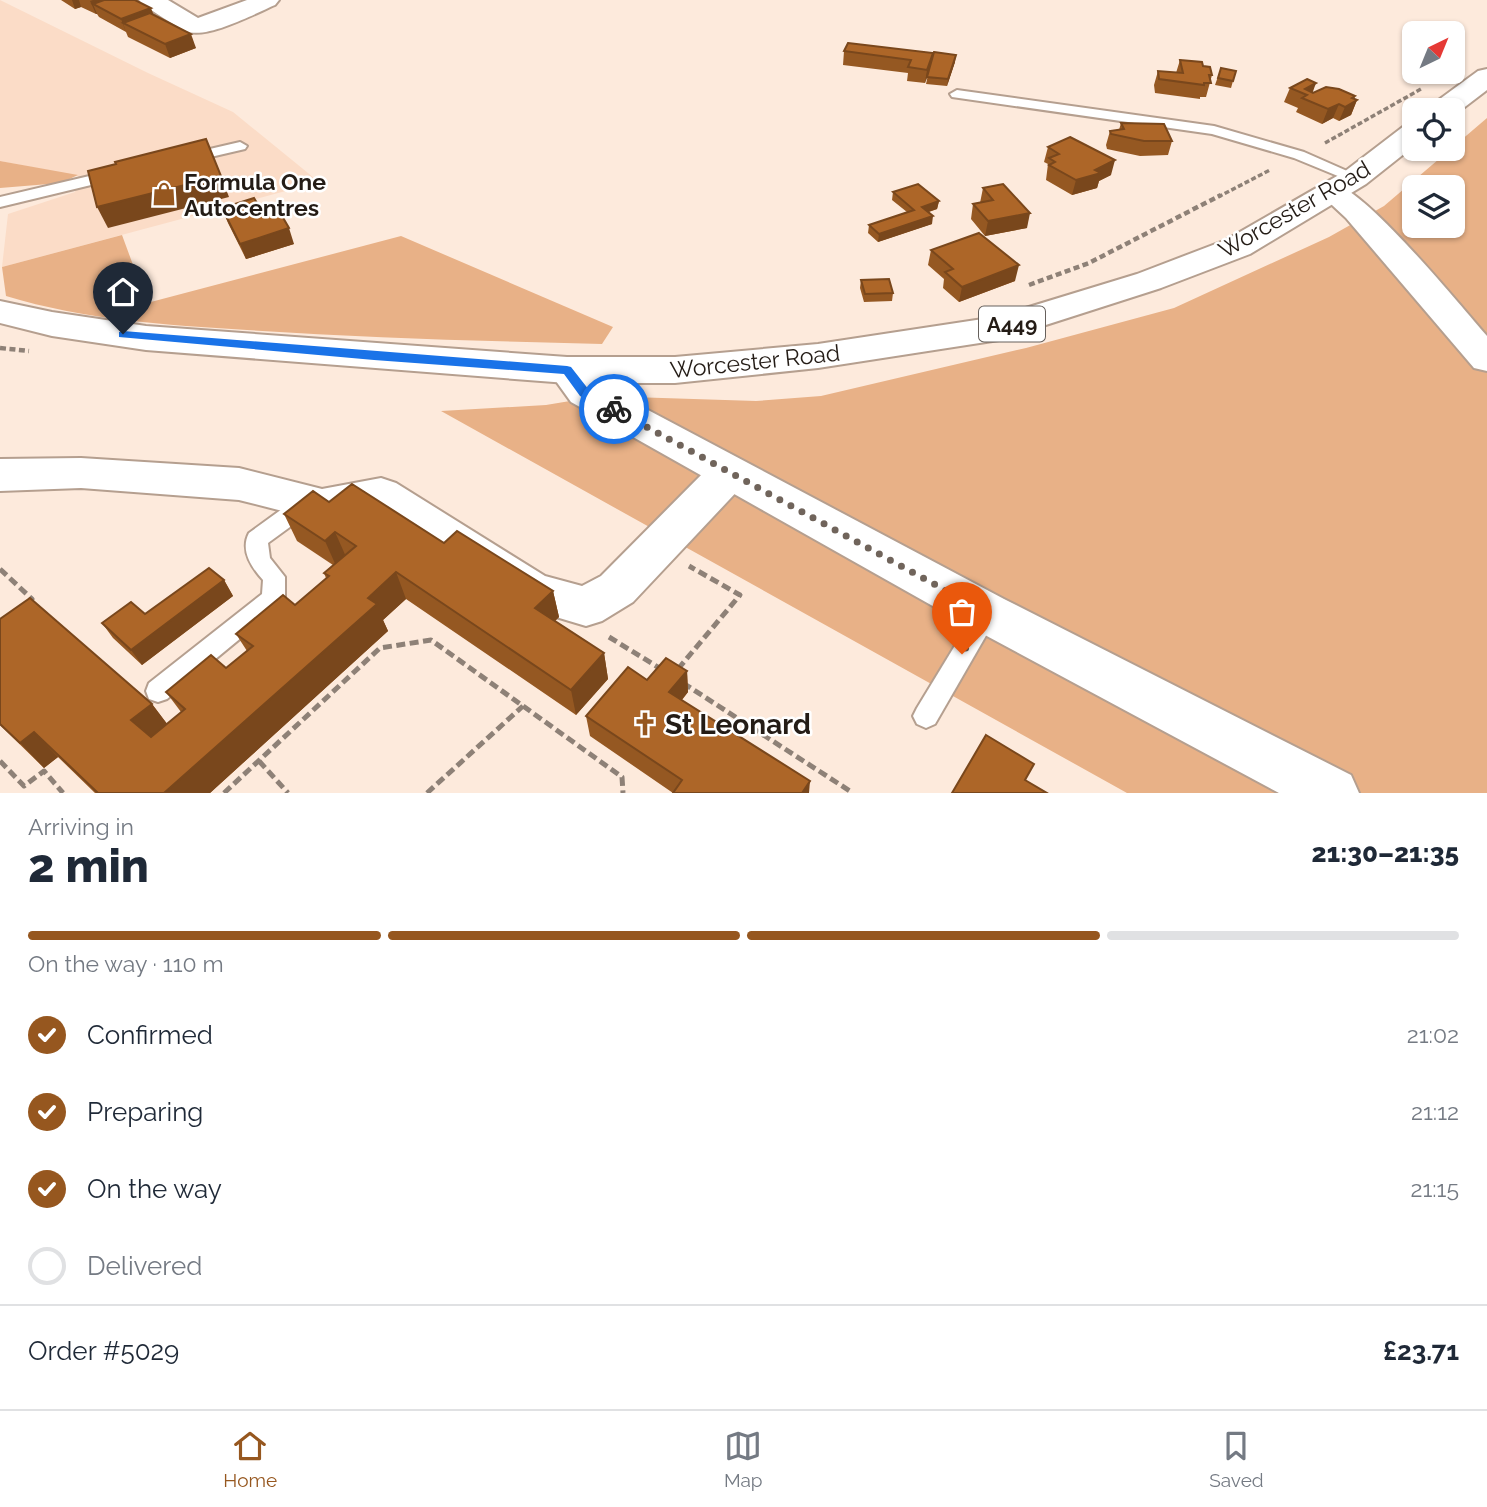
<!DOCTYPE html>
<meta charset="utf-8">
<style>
:root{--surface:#fff;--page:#f6f6f7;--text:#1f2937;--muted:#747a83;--line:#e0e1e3;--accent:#96571f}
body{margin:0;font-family:Raleway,sans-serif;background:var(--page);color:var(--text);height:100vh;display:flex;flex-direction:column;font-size:26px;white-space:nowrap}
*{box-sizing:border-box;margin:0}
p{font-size:23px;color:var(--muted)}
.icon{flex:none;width:38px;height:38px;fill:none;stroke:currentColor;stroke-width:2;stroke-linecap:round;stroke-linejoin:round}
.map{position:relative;height:793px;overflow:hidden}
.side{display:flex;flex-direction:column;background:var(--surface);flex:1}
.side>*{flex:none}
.needle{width:46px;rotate:43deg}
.buttons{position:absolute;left:1402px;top:21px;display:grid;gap:14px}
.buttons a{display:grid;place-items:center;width:63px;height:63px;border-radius:10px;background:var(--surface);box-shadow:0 2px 5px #0004;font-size:35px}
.pin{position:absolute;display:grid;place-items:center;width:60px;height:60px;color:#fff;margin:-72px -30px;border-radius:50% 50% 50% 0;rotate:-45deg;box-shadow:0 0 7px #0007}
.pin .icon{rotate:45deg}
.courier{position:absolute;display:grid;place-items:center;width:70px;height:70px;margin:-35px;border:5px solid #1a73e8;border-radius:50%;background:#fff;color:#222;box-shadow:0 2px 9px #0007}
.overview em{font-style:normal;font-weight:800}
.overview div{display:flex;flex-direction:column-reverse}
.overview{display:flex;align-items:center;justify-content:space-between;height:119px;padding:0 28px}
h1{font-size:46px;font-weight:800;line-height:52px}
.bar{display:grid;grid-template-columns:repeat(4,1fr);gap:10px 7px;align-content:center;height:84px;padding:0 28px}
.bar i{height:9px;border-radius:5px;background:var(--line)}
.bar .selected{background:var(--accent)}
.bar p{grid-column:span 4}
.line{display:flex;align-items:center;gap:18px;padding:0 28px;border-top:2px solid var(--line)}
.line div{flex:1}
ol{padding:0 28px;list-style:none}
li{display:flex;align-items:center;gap:21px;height:77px}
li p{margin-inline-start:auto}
li .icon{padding:7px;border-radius:50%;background:var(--accent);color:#fff;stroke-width:4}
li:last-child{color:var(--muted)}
li i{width:38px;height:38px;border:4px solid var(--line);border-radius:50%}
.dock{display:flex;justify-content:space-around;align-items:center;height:98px;border-top:2px solid var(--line);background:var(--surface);font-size:19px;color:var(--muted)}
.dock a{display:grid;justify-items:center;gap:4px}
.dock .selected{color:var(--accent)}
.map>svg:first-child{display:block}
.built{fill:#fbdcc7}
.green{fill:#e8b187;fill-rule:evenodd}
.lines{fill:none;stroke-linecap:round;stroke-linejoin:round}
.lane-casing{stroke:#b59f8f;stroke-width:4}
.street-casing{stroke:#b59f8f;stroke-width:4}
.secondary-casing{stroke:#b59f8f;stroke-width:4}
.highway-casing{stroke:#b59f8f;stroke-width:4}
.path-far2{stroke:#8e8177;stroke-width:3.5;stroke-dasharray:5 2.5;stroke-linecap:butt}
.path-far1{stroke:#8e8177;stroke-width:4.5;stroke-dasharray:6 3.5;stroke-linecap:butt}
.path{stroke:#8e8177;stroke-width:5;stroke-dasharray:9 4.5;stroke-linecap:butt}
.lane{fill:#fff;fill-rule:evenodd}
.street{fill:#fff;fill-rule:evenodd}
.secondary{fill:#fff;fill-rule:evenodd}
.highway{fill:#fff;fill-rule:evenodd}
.wall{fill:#955822}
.shaded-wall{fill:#79471c}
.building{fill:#ad6628;stroke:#79471c;stroke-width:2}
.route{fill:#1a73e8}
.done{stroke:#70645b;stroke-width:7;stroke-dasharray:0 12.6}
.labels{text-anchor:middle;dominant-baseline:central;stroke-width:5;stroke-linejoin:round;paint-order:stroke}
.shield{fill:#fff;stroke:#66605c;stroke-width:2}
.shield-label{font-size:21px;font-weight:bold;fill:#241c16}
.poi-label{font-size:23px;font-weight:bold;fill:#241c16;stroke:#fff;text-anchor:start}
.street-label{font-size:23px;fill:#241c16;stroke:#fff}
.near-poi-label{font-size:28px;font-weight:bold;fill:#241c16;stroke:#fff;text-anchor:start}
</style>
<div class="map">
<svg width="1487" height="793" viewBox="0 0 1487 793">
<rect width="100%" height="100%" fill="#fdeadc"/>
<polygon class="built" points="0,0 148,73 233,112 319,182 2,267 8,214 75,192 78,176 0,161"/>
<g class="green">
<path d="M1487,118V793H1127L441,411L546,405L600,396L756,401L821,396L1026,348L1174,308L1329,237L1384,206ZM1414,187H1452V226H1414Z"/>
<polygon points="0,161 78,175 61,183 0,188"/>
<path d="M122,235L147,303L401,236L613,327L602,344C484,341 365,338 247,330C165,325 85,320 6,296L2,267Z"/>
</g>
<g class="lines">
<g class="lane-casing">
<g id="lane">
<polygon points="957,90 1214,126 1304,152 1363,178 1355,183 1350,181 1294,158 1212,134 952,97 950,94"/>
<polygon points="240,142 247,146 245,149 189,162 182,158 184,155"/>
<polygon points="115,170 120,172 123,175 120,178 0,207 0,197"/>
<path d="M308,494L316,496L319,502L316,508L268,543L270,558L285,577V598L281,605L167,699L158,702L149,699L146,691L149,683L262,594L263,580C251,567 240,550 249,533L300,496Z"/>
<polygon points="987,603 995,606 999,613 995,620 935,724 926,728 917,724 913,716 917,708 979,606"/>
</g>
</g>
<g class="street-casing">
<g id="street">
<path d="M139,0H168L198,18L247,0H279L275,5C256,13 206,40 186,31C171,24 157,13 143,5Z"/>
<polygon points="81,458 239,468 322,489 381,478 396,483 545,576 582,586 601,576 714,462 729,458 744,462 750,473 744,484 633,602 602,621 586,626 516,605 375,511 322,521 239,500 81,488 0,491 0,459"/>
</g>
</g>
<g class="secondary-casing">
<g id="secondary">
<path d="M1333,183C1368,192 1458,303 1487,336V371L1474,368L1346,218L1318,192L1322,185Z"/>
<polygon points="567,357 580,361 599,384 1004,599 1351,775 1359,793 1279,793 970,627 571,402 548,370 554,361"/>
</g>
</g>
<g class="highway-casing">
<g id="highway">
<polygon points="1487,69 1487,90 1453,116 1452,110 1429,110 1433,104 1478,71"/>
<polygon points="1414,123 1414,146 1366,184 1250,254 1161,288 999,340 818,368 675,383 567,383 146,350 52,336 0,323 0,301 52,312 146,326 567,357 675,357 818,344 996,317 1137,274 1226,240 1344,172 1404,126"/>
</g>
</g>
<g class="path-far2">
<polyline points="1325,143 1421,89"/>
<polyline points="1218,197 1270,170"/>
</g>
<g class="path-far1">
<polyline points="1029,285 1089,263 1221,195"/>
<polyline points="0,348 29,351"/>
</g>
<g class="path">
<polyline points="0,569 32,599 28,603"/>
<polyline points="609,637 661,669"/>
<polyline points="678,669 740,595 689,566"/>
<polyline points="683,683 853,793"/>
<polyline points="0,761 24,786 44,771 63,793"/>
<polyline points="259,761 288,793"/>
<polyline points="224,793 380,648 431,640 622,777 623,793"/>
<polyline points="427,793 523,706"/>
</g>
<use href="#lane" class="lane"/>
<use href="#street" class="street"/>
<use href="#secondary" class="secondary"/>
<use href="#highway" class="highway"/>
</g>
<g class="wall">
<polygon points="61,0 135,0 196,48 170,58 128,37 126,32 99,17 97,14 96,14 81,7 75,9"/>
<polygon points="844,51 933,53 931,63 955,62 947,86 926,84 928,75 925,83 907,81 908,73 843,65"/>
<polygon points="1180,60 1203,66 1212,75 1206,97 1200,97 1200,99 1155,93 1154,85 1158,71 1176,73"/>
<polygon points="1221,68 1233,81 1231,88 1215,85"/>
<polygon points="1290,88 1313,93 1355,96 1354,99 1357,100 1351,115 1339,121 1333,118 1322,124 1296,112 1298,108 1284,102"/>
<polygon points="1121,123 1172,141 1168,155 1140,156 1107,149 1106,145 1110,131 1119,130"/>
<polygon points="1048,147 1111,175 1099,181 1097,188 1072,195 1046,180 1048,164 1044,162"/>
<polygon points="983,188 1027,228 985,236 971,219 973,204 980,203"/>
<polygon points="893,192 939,201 937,209 929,212 932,224 878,242 868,233 869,225 907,212 892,200"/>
<polygon points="222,208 260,208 294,244 246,259 228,223"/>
<polygon points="931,250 1015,281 959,302 943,288 944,279 928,265"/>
<polygon points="861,280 893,293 892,301 864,302 860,288"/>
<polygon points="329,502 444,543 553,591 559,617 555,621 604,653 608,679 576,715 406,599 383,620 388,631 210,793 95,793 58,757 44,768 0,725 0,619 152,704 167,724 181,712 166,692 226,668 247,651 236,634 295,605 326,578 324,573 333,565 297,541 284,514"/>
<polygon points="224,580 233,596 142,665 113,638 102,623 145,614"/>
<polygon points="687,671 688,692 682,700 810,781 673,793 590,736 586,716 647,680"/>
</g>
<g class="shaded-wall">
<polygon points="72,0 79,0 81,7 75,9"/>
<polygon points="93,0 123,0 93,4 97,14 96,14 90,1"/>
<polygon points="151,8 156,21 123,23 126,32 121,19"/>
<polygon points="191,34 196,48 170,58 165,44"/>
<polygon points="933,53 931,66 925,83 927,70"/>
<polygon points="956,55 955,62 947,86 948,79"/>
<polygon points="1316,83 1311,97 1305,89"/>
<polygon points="1355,96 1352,103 1357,100 1351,115 1339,121 1345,107 1352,98"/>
<polygon points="1339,104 1333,118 1322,124 1328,109"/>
<polygon points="1115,160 1111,175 1099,181 1097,188 1072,195 1076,180"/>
<polygon points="221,176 229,197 108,228 97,207"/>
<polygon points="939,201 937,209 921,214 922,207"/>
<polygon points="1030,213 1027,228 985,236 988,221"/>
<polygon points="933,216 932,224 878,242 879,234"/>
<polygon points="289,228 294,244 246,259 240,244"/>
<polygon points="1019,265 1015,281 959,302 962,287"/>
<polygon points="335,532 347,559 337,568 325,541"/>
<polygon points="396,572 406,599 383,620 388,631 210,793 164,793 368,598"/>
<polygon points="224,580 233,596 142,665 131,650"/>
<polygon points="553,591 559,617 541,635 535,608"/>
<polygon points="604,653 608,679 576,715 571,690"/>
<polygon points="687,671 688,692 671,713 669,692"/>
<polygon points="152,704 171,729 151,746 131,720"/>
<polygon points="34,732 58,757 44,768 20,743"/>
<polygon points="810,781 809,793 802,793"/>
</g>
<g class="building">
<polygon points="104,0 135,0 151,8 121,19 93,4"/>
<polygon points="150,13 191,34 165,44 123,23"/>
<polygon points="848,43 933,53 927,70 908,67 911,60 844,51"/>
<polygon points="934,52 956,55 948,79 927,77"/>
<polygon points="1180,60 1202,62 1203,66 1210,67 1212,75 1209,75 1211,83 1204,83 1204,85 1159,79 1158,71 1183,73"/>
<polygon points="1221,68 1236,71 1233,81 1218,78"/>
<polygon points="1307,79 1316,83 1305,89 1313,93 1326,87 1339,89 1355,96 1352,98 1357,100 1345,107 1339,104 1328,109 1302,98 1307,95 1290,88"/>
<polygon points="1121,123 1164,124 1172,141 1144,141 1111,134 1110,131 1124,129"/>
<polygon points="1070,137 1115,160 1095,170 1101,173 1076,180 1049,165 1055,162 1049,158 1059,154 1048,147"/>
<polygon points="206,139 221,176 97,207 88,171 116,164 115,162"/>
<polygon points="918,184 939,201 922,207 933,216 879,234 869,225 914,210 893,192"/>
<polygon points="1003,184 1030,213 988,221 973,204 993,200 983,188"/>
<polygon points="254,198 260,208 275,204 289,228 240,244 222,208"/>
<polygon points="979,233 1019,265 962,287 945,272 953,269 931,250"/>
<polygon points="889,279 893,293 865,294 861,280"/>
<polygon points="352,484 444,543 457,531 553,591 535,608 604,653 571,690 396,572 368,598 377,604 164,793 98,793 34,732 20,743 0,724 0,619 30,598 152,704 131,720 151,737 185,709 166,692 211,655 226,668 253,646 236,634 283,595 295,605 329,576 324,573 356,546 335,532 325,541 284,514 313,491 329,502"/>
<polygon points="209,568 224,580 131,650 102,623 131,602 145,614"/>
<polygon points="666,658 687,671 669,692 810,781 802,793 673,793 682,780 586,716 628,667 647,680"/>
<polygon points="986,735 1034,764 1025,780 1047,793 952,793"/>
</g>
<polygon class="route" points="123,331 567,366 571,367 589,390 620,409 614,413 610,412 580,396 564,374 374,360 119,337 119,332"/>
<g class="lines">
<polyline class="done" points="614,409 987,613 962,654"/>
</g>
<defs>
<g id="shop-bare" transform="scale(1.89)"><path d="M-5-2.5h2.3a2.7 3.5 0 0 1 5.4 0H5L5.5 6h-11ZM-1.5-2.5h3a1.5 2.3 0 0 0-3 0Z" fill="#96571f" stroke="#fff" stroke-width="2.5" paint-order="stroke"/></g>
<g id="church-bare" transform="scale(1.89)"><path d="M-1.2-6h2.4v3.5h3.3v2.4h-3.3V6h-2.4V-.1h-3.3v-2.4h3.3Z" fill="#96571f" stroke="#fff" stroke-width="2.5" paint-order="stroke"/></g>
</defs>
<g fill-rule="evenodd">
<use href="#shop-bare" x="164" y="194"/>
<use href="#church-bare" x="645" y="724"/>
</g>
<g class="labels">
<rect class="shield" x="979" y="306.5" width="66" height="35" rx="5"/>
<g class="shield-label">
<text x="1012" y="324">A449</text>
</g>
<g class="poi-label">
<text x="184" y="181">Formula One<tspan x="184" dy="26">Autocentres</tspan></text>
</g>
<g class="street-label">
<text transform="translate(1294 209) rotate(-30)">Worcester Road</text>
<text transform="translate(755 361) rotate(-6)">Worcester Road</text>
</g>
<g class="near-poi-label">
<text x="665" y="724">St Leonard</text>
</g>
</g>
</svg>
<div class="buttons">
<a><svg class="needle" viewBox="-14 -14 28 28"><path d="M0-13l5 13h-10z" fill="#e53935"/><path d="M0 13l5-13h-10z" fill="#747a83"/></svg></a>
<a><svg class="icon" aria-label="locate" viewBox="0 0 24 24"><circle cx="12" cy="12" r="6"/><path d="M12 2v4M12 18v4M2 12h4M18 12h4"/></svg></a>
<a><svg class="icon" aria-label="layers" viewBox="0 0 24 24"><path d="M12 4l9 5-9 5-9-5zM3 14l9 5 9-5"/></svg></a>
</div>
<div class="pin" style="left:962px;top:654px;background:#ea580c"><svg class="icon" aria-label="bag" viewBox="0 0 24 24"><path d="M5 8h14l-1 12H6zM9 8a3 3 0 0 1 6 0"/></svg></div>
<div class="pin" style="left:123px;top:334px;background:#1f2937"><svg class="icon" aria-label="home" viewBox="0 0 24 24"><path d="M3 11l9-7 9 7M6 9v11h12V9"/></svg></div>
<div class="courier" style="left:614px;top:409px"><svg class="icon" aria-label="bike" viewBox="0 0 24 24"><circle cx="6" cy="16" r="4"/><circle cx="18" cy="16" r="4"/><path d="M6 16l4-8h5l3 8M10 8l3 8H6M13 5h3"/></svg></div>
</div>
<section class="side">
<div class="overview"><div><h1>2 min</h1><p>Arriving in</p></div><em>21:30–21:35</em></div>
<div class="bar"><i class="selected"></i><i class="selected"></i><i class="selected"></i><i></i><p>On the way · 110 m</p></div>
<ol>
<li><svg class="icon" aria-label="check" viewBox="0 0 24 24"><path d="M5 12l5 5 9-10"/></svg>Confirmed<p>21:02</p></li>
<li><svg class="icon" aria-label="check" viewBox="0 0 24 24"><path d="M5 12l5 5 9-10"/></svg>Preparing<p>21:12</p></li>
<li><svg class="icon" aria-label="check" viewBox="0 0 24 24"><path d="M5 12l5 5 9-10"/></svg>On the way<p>21:15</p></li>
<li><i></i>Delivered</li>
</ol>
<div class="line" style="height:91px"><div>Order #5029</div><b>£23.71</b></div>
</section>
<nav class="dock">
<a class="selected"><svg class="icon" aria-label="home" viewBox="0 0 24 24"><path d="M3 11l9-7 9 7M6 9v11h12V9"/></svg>Home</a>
<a><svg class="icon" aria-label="map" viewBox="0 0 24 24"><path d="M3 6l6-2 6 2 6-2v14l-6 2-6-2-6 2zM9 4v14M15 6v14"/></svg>Map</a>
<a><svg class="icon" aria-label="saved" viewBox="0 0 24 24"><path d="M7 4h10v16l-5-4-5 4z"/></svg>Saved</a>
</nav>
